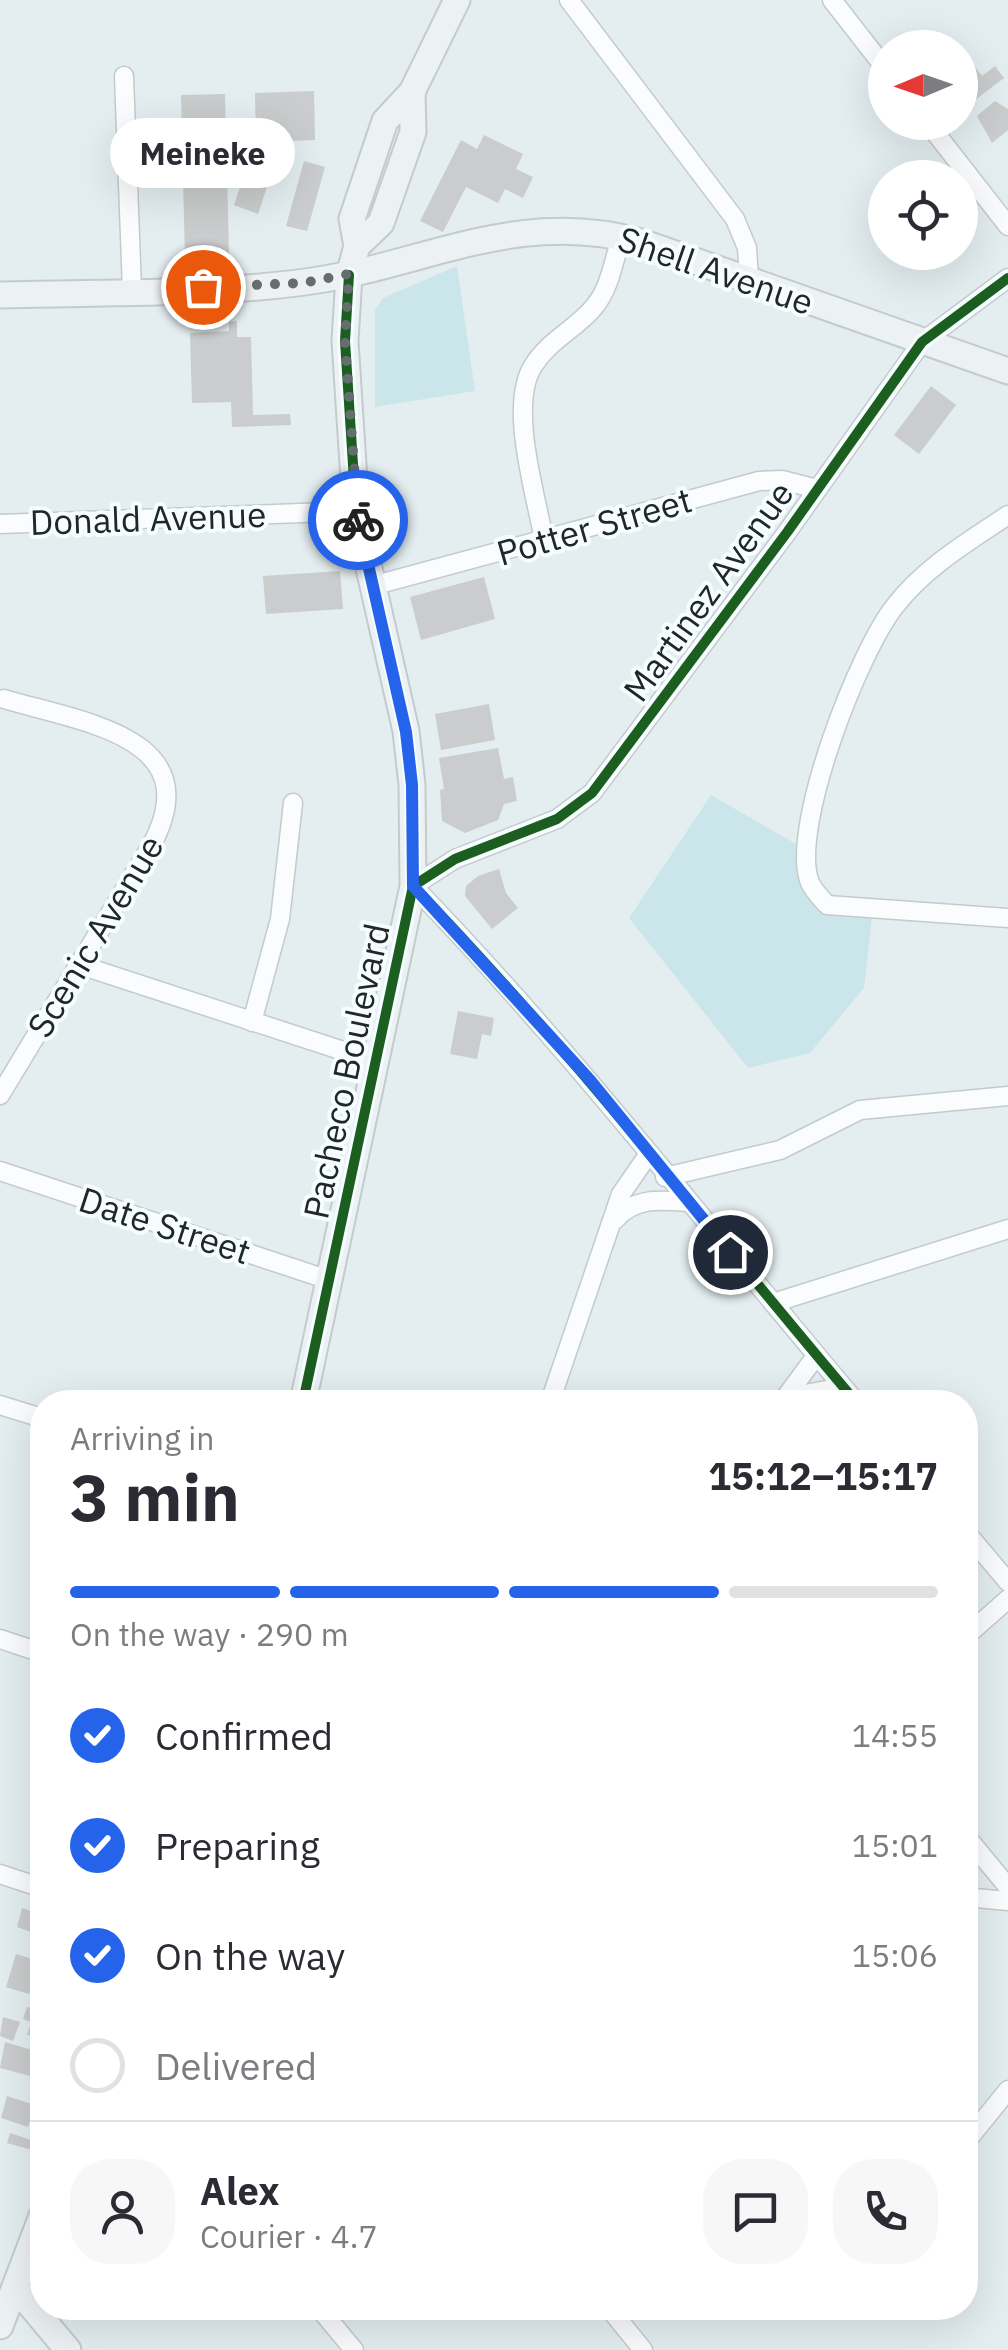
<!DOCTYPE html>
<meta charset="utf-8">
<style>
:root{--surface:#fff;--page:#f7f7f7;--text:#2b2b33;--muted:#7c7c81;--line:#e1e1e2;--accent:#2563eb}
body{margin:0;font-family:"IBM Plex Sans",sans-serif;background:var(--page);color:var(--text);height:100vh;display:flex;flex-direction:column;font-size:38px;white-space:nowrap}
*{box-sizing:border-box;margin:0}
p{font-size:32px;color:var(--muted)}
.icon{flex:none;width:55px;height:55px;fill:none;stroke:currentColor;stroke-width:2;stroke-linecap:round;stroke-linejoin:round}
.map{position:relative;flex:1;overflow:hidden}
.details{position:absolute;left:30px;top:1390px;width:948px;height:930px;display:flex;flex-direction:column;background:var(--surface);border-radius:40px;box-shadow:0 10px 40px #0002}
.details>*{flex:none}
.needle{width:65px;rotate:268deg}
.tools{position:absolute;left:868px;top:30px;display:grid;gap:20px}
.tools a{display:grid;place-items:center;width:110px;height:110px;border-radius:50%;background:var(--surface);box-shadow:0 10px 40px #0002;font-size:50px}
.pin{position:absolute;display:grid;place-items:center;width:85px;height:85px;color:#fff;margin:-42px;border:5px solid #fff;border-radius:50%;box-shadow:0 2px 10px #0007}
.courier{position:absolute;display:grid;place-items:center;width:100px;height:100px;margin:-50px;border:8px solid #2563eb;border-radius:50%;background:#fff;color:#222;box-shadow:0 2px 12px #0007}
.bubble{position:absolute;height:70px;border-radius:35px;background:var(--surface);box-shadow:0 10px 40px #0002;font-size:32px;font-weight:700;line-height:70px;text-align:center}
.head em{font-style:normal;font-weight:700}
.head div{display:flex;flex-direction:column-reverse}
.head{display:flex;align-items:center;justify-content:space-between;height:170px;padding:0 40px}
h1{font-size:65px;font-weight:700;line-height:75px}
.bar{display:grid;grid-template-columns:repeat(4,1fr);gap:15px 10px;align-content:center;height:120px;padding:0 40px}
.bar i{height:12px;border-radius:8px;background:var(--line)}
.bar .active{background:var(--accent)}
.bar p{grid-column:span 4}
.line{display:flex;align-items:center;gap:25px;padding:0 40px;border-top:2px solid var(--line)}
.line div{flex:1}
.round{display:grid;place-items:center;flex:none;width:105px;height:105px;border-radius:40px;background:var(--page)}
ol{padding:0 40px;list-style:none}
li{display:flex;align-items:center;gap:30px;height:110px}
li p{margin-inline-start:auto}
li .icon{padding:10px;border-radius:50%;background:var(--accent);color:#fff;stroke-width:4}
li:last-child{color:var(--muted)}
li i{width:55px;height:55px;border:5px solid var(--line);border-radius:50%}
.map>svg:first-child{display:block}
.green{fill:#cbe6ea}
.building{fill:#cacccd}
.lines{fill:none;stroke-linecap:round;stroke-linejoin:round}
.street-casing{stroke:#c3cbcc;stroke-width:21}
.secondary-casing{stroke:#c3cbcc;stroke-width:29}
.street{stroke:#fbfcfd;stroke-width:18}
.secondary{stroke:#ecf1f3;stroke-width:25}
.cycleway-casing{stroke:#f5fdfe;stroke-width:16}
.cycleway{stroke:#1b5e20;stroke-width:10}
.done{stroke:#656d6e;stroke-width:10;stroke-dasharray:0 18}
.route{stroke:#2563eb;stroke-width:12}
.labels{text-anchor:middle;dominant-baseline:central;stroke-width:8;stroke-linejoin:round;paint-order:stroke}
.street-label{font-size:35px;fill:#202728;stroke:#f5fdfe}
</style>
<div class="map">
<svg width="1008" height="2350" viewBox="0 0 1008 2350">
<rect width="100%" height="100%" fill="#e4eef0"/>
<g class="green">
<polygon points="457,266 475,391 375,407 375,310 383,298"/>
<polygon points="711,795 808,851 827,905 873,909 864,988 810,1053 748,1068 629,918"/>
</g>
<g class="building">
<polygon points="967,57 982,76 995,66 1004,78 971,103 960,90 960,63"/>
<polygon points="314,91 315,140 256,142 255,93"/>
<polygon points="225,94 229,255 185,257 181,95"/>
<polygon points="995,101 1008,109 1008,130 992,143 977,116"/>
<polygon points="484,135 523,154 516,169 533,177 523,198 505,189 498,203 466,187 443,232 420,221 461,140 477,149"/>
<polygon points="261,154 275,163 258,214 234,205 251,155 259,158"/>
<polygon points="304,161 325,167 307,231 286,226"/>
<polygon points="237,321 237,337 251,337 253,415 290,414 291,425 232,427 231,402 192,403 190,333 229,331 229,322"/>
<polygon points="931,386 956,405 919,454 894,435"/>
<polygon points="340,571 343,609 266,614 263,576"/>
<polygon points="484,577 495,619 421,640 410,597"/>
<polygon points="489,704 495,740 441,750 435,714"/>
<polygon points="498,748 504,779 513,777 517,801 504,804 498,820 465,833 442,821 440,790 444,789 439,758"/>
<polygon points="499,869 506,893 518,908 492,929 465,896 466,886 478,876"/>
<polygon points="458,1011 494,1018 491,1036 482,1034 477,1059 450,1054"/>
<polygon points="22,1908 40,1914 34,1933 17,1927"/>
<polygon points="16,1954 39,1961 29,1994 6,1987"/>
<polygon points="27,2007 42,2010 42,2036 27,2035 31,2022 23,2019"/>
<polygon points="3,2017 20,2022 13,2041 0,2036"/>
<polygon points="5,2042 42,2053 42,2079 0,2068"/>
<polygon points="7,2096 35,2105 34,2122 30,2121 28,2127 1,2118"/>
<polygon points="10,2133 34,2141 32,2150 7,2143"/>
</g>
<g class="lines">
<g class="street-casing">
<g id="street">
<polyline points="569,0 735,219 747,248 749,279"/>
<polyline points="832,0 885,68"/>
<polyline points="124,76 132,290"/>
<polyline points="927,122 1008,226"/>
<path d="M1008,515C968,542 925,567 895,606C859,651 791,825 809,880C811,888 821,898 827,905L1008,918"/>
<polyline points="0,524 356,511"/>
<path d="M544,540C536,495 508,406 533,366C549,340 576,329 594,307C611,287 613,260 622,236"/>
<polyline points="372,586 759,481 782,480 817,489"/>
<polyline points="77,964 377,1062"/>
<polyline points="252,1022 280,919 293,803"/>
<path d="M0,1095L151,846C211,736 80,722 4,699"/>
<polyline points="0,1171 329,1280"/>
<polyline points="665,1177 780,1150 860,1110 1008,1096"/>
<path d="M616,1219C635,1197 661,1200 688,1202"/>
<polyline points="773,1303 1008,1229"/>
<polyline points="550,1402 621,1194 648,1155"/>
<polyline points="782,1402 816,1356"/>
<polyline points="792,1402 805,1394 843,1387"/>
<path d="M856,1402C709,1229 571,1049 413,886L455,859L557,819L592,793L788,531L922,342L1008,278"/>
<polyline points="0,1405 42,1418"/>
<polyline points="965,1531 1008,1582"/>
<polyline points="965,1637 1008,1599"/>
<polyline points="0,1639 42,1653"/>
<polyline points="965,1835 1008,1887"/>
<polyline points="0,1874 42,1888"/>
<polyline points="965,1897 1008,1901"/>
<polyline points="965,2143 1008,2090"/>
<polyline points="319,2308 354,2350"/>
<polyline points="609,2308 643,2350"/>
</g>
</g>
<g class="secondary-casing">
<g id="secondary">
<polyline points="357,246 381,223 413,132 412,92"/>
<path d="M0,295C97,292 210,295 305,282C424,266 517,207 641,242L1008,371"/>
<polyline points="303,1402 413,886 412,785 406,731 356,511 345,341 349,275 357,246 352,219 385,121 412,92 457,0"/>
<polyline points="17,2289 68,2350"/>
<polyline points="0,2326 42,2216"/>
</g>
</g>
<use href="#street" class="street"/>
<use href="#secondary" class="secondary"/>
<g class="cycleway-casing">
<g id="cycleway">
<polyline points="303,1402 413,886 412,785 406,731 356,511 345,341 349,275"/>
<path d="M856,1402C709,1229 571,1049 413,886L455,859L557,819L592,793L788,531L922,342L1008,278"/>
</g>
</g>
<use href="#cycleway" class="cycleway"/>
</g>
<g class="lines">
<polyline class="done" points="203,287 303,283 349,274 345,341 358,520"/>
<polyline class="route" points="358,520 406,732 412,785 413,886 590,1080 730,1252"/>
</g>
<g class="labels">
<g class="street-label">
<text transform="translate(716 270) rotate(19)">Shell Avenue</text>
<text transform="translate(148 518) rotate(-2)">Donald Avenue</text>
<text transform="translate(594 526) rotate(-16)">Potter Street</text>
<text transform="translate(708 591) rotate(-54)">Martinez Avenue</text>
<text transform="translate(95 936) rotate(-59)">Scenic Avenue</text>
<text transform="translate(346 1071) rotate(-78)">Pacheco Boulevard</text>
<text transform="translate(165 1225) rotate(18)">Date Street</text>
</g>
</g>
</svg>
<div class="tools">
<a><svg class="needle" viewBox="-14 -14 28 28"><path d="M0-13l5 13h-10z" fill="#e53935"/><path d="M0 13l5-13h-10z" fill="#7c7c81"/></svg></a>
<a><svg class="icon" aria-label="locate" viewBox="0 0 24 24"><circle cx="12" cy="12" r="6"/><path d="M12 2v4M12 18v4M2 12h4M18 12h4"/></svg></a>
</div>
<div class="pin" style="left:203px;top:287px;background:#ea580c"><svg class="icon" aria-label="bag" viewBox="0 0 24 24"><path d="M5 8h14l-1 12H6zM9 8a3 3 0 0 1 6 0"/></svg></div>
<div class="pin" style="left:730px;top:1252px;background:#1f2937"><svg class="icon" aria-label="home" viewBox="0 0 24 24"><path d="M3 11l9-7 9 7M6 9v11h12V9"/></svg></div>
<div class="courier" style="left:358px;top:520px"><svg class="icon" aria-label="bike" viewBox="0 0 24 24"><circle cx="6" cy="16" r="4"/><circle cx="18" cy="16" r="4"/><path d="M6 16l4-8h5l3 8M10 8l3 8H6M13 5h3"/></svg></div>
<div class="bubble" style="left:110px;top:118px;width:185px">Meineke</div>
<section class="details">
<div class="head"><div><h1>3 min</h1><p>Arriving in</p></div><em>15:12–15:17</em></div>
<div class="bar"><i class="active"></i><i class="active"></i><i class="active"></i><i></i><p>On the way · 290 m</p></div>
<ol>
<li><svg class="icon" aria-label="check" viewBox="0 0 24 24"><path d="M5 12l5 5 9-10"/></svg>Confirmed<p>14:55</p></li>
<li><svg class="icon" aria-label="check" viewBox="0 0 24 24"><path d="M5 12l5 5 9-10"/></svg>Preparing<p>15:01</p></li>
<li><svg class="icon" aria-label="check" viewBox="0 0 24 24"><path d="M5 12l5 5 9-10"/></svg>On the way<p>15:06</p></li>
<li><i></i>Delivered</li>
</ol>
<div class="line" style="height:180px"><a class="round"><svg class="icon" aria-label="person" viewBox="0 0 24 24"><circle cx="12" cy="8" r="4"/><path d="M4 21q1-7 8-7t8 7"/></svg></a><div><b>Alex</b><p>Courier · 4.7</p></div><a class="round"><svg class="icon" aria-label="chat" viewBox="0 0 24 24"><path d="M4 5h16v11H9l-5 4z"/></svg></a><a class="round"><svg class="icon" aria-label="phone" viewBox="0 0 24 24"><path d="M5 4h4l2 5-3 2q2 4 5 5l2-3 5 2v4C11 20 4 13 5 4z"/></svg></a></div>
</section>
</div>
